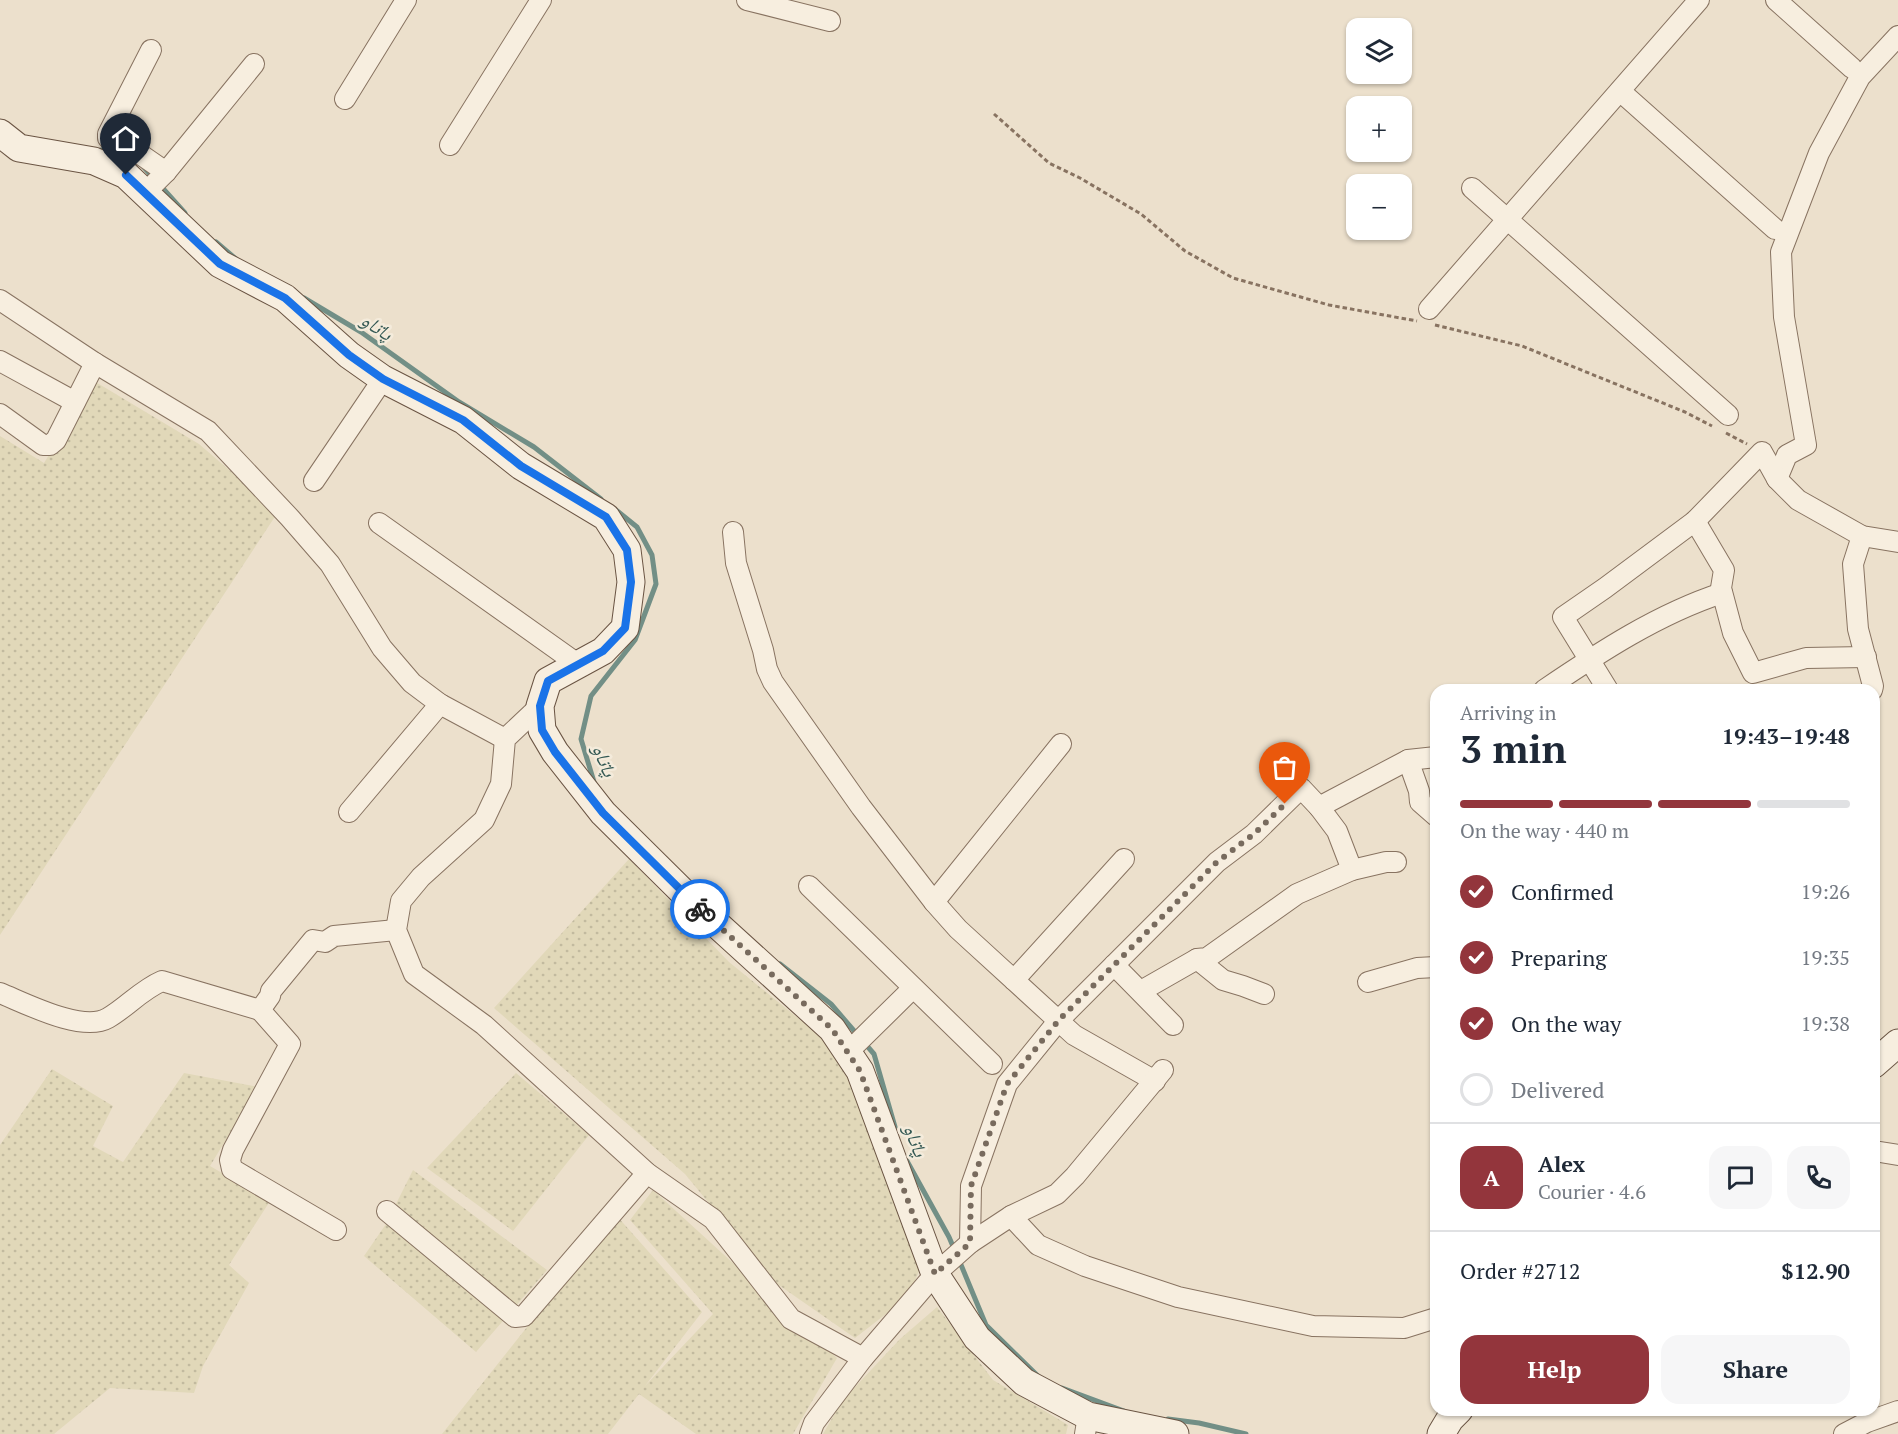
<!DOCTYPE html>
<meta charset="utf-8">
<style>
:root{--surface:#fff;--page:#f6f6f7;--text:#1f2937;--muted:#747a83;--line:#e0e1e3;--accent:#93353c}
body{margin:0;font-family:"PT Serif","Noto Naskh Arabic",serif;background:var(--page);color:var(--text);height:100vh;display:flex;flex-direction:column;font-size:22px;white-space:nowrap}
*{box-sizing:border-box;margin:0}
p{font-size:20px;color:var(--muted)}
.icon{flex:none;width:33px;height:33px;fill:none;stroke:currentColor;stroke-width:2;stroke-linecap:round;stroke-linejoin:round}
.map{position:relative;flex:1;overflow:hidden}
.drawer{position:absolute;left:1430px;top:684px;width:450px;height:732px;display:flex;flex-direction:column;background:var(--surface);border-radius:18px;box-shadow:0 2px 4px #0004}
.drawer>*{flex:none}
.buttons{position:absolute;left:1346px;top:18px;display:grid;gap:12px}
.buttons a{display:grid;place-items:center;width:66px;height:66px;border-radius:12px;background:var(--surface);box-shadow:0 2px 4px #0004;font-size:30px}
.pin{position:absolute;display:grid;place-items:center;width:51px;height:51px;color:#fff;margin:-62px -26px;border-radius:50% 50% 50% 0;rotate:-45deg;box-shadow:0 0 6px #0007}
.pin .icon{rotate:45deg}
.courier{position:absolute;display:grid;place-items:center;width:60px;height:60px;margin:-30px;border:4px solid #1a73e8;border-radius:50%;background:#fff;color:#222;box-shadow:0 2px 8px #0007}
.headline em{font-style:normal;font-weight:600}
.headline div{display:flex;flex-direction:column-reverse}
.headline{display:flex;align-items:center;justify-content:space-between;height:102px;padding:0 30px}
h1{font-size:39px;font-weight:600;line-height:45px}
.bar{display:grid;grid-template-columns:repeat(4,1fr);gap:9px 6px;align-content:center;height:72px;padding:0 30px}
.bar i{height:8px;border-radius:4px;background:var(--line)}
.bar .current{background:var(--accent)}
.bar p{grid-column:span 4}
.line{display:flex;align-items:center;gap:15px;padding:0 30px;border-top:2px solid var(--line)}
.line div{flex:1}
.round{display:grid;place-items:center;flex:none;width:63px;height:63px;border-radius:18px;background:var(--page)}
ol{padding:0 30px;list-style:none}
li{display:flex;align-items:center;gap:18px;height:66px}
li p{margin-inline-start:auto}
li .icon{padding:6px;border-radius:50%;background:var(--accent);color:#fff;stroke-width:4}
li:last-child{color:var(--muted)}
li i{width:33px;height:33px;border:3px solid var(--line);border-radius:50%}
.button{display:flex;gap:12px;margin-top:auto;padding:12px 30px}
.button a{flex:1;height:69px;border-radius:18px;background:var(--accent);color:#fff;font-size:24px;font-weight:600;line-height:69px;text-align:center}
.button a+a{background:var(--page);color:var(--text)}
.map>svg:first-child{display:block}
.farmland{fill:url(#farmland-dots)}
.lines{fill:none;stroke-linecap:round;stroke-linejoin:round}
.stream{stroke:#728f86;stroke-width:5}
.street-casing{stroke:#887361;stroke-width:22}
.secondary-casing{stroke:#6a5443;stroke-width:29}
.path{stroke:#887361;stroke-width:3;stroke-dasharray:4.5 3;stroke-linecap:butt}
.street{stroke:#f7eedf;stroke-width:20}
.secondary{stroke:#f7eedf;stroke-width:27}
.done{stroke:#786b5e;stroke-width:6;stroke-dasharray:0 10.8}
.route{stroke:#1a73e8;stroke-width:8}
.labels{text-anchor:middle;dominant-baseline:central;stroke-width:5;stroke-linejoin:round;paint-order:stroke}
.water-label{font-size:20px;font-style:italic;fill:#335853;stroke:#f4ebdb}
</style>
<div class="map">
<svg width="1898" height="1434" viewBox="0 0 1898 1434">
<defs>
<pattern id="farmland-dots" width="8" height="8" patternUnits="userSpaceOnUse" patternTransform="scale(1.5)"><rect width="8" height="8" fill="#e1d8b9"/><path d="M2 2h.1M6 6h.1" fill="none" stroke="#c2ba9f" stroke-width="1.8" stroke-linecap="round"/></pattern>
</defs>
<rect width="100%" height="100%" fill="#ece0cc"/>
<g class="farmland">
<polygon points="94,381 199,444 278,512 0,935 0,436 44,463"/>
<polygon points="629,859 729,962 841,1053 927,1251 909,1296 855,1338 773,1281 685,1174 494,1008"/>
<polygon points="52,1069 113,1106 93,1146 123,1162 184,1073 258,1087 210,1166 270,1201 229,1265 249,1283 203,1366 194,1393 110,1388 54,1434 0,1434 0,1145"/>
<polygon points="516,1073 589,1135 513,1231 427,1168"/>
<polygon points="413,1170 547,1270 476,1352 364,1256 386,1224"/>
<polygon points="653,1190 837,1358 793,1434 696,1434 639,1394 608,1434 442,1434 616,1215 702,1312 645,1386 713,1314 630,1220"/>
<polygon points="937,1307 993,1380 1068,1425 1066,1434 823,1434 842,1401 900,1339"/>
</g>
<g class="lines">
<g class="stream">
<polyline points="101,150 133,160"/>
<polyline points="141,164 185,213"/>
<polyline points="216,242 236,259"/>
<polyline points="304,298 361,332 459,402 534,447 601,499"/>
<polyline points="594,782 581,739 591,696 635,640 656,584 652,555 637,527 616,510"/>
<polyline points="780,964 831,1004 874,1054 895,1127"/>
<polyline points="907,1161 949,1237 955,1251"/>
<polyline points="959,1260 986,1325 1040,1378"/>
<polyline points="1062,1388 1124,1411"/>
<polyline points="1168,1419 1199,1423 1246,1434"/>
</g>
<g class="street-casing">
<g id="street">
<polyline points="747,0 830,21"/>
<polyline points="1776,0 1852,68"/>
<polyline points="151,50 108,134 108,138 111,141 137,152 166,172"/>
<polyline points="1620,91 1775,229"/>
<polyline points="345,99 406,0"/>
<polyline points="450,145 541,0"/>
<polyline points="1472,188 1728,415"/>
<polyline points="146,192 166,172 254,64"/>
<polyline points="0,300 95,363 208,431 290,518 330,564 382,648 412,683 440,704 505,739"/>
<polyline points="1429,309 1699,0"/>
<polyline points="0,361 75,402"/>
<polyline points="0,414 43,445 50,445 56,440 95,363"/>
<polyline points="1777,479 1787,455 1806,445 1784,317 1781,252 1819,153 1860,77 1898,36"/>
<polyline points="314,481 383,379"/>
<polyline points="1695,521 1724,570 1721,588 1733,633 1753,673 1806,658 1866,657"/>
<polyline points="379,523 579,665"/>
<polyline points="733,532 736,563 763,650 767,669 773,682 861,807 934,902 958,929 1074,1035 1155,1081"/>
<polyline points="1862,536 1853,564 1858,629 1873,686 1872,690"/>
<path d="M1544,690C1600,652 1658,614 1722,593"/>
<polyline points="1608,690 1563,617 1605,588 1695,521 1762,452 1777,479 1798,500 1862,536 1898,542"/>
<polyline points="540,706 505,739 501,784 484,820 421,877 401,901 396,930 414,974 484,1025 647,1173 713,1219 791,1319 863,1358"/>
<polyline points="1408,760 1419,791 1420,802 1436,816"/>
<polyline points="1319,807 1408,760 1436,757"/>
<polyline points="349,812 440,704"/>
<polyline points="809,886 992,1064"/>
<polyline points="934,902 1061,744"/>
<polyline points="1197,959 1223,980 1243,986 1264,994"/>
<polyline points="1114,965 1173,1025"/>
<polyline points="1014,980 1124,859"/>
<polyline points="1368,982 1417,968 1436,967"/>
<polyline points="1141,991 1197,959 1207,958 1297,894 1352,870 1386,862 1396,862"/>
<path d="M0,993C25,1003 82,1033 108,1018C127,1007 141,990 162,981L260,1010L270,996L271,991L313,940L325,942L334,936L396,930"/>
<polyline points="260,1010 290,1044 233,1150 230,1160 232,1169 336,1230"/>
<polyline points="847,1053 913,988"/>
<polyline points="1874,1151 1898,1155"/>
<polyline points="387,1211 515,1317 524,1316 647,1173"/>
<polyline points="1011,1216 1038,1245 1085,1266 1178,1297 1313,1326 1404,1328 1436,1318"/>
<polyline points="970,1243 971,1186 1007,1084 1059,1020 1217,862 1254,834 1301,788 1319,807 1337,831 1352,870"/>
<polyline points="810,1434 814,1423 863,1358 935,1274 970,1243 1011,1216 1057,1194 1075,1176 1163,1070"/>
<polyline points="1085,1434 1088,1416"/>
<polyline points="1844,1434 1867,1422 1898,1411"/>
</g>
</g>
<g class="secondary-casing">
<g id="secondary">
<polyline points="0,133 19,148 94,161 126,175 220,264 285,298 349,355 383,379 463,420 521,466 606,517 627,550 631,582 625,628 603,651 548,681 540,706 542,730 555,752 603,813 700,909 832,1029 860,1071 935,1274 977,1338 1024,1382 1088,1416 1175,1434"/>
<polyline points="1874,1064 1898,1043"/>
<polyline points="1441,1434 1450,1419 1459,1410"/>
</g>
</g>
<g class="path">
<polyline points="994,114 1049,163 1080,178 1141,214 1185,251 1233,278 1329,305 1417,321"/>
<polyline points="1435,325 1522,346 1685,412 1712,426"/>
<polyline points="1726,433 1747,444"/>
</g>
<use href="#street" class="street"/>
<use href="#secondary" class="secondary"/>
</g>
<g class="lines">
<polyline class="done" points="700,909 832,1029 860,1071 935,1274 970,1243 971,1186 1007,1084 1059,1020 1217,862 1254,834 1285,804"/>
<polyline class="route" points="126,175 220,264 285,298 349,355 383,379 463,420 521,466 606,517 627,550 631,582 625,628 603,651 548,681 540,706 542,730 555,752 603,813 700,909"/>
</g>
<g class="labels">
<g class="water-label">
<text transform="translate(377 326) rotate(34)">پاتاو</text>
<text transform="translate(605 760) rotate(68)">پاتاو</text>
<text transform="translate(916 1140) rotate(69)">پاتاو</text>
</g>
</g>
</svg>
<div class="buttons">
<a><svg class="icon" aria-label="layers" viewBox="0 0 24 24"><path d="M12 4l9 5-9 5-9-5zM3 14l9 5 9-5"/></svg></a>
<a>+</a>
<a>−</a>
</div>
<div class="pin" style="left:1285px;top:804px;background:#ea580c"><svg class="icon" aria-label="bag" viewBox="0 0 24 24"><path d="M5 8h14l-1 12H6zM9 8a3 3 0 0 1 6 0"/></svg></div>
<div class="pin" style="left:126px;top:175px;background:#1f2937"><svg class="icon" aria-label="home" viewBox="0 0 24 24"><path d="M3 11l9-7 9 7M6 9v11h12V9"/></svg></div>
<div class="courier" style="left:700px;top:909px"><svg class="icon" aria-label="bike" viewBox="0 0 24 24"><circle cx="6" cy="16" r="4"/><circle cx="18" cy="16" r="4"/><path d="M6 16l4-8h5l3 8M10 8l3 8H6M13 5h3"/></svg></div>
<section class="drawer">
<div class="headline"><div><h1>3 min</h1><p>Arriving in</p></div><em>19:43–19:48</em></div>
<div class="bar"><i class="current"></i><i class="current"></i><i class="current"></i><i></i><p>On the way · 440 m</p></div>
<ol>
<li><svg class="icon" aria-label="check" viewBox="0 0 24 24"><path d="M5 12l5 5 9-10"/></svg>Confirmed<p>19:26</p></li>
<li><svg class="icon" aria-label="check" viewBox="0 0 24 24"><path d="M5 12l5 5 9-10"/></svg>Preparing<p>19:35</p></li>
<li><svg class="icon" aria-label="check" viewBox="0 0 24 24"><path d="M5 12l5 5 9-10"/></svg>On the way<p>19:38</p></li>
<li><i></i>Delivered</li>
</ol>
<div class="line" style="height:108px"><b class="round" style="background:var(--accent);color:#fff">A</b><div><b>Alex</b><p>Courier · 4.6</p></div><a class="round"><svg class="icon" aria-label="chat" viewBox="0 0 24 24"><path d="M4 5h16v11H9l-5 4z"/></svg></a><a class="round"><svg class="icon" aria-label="phone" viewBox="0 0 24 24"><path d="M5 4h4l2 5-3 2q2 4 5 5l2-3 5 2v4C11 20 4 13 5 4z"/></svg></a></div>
<div class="line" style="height:78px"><div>Order #2712</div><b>$12.90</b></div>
<div class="button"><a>Help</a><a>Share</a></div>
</section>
</div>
